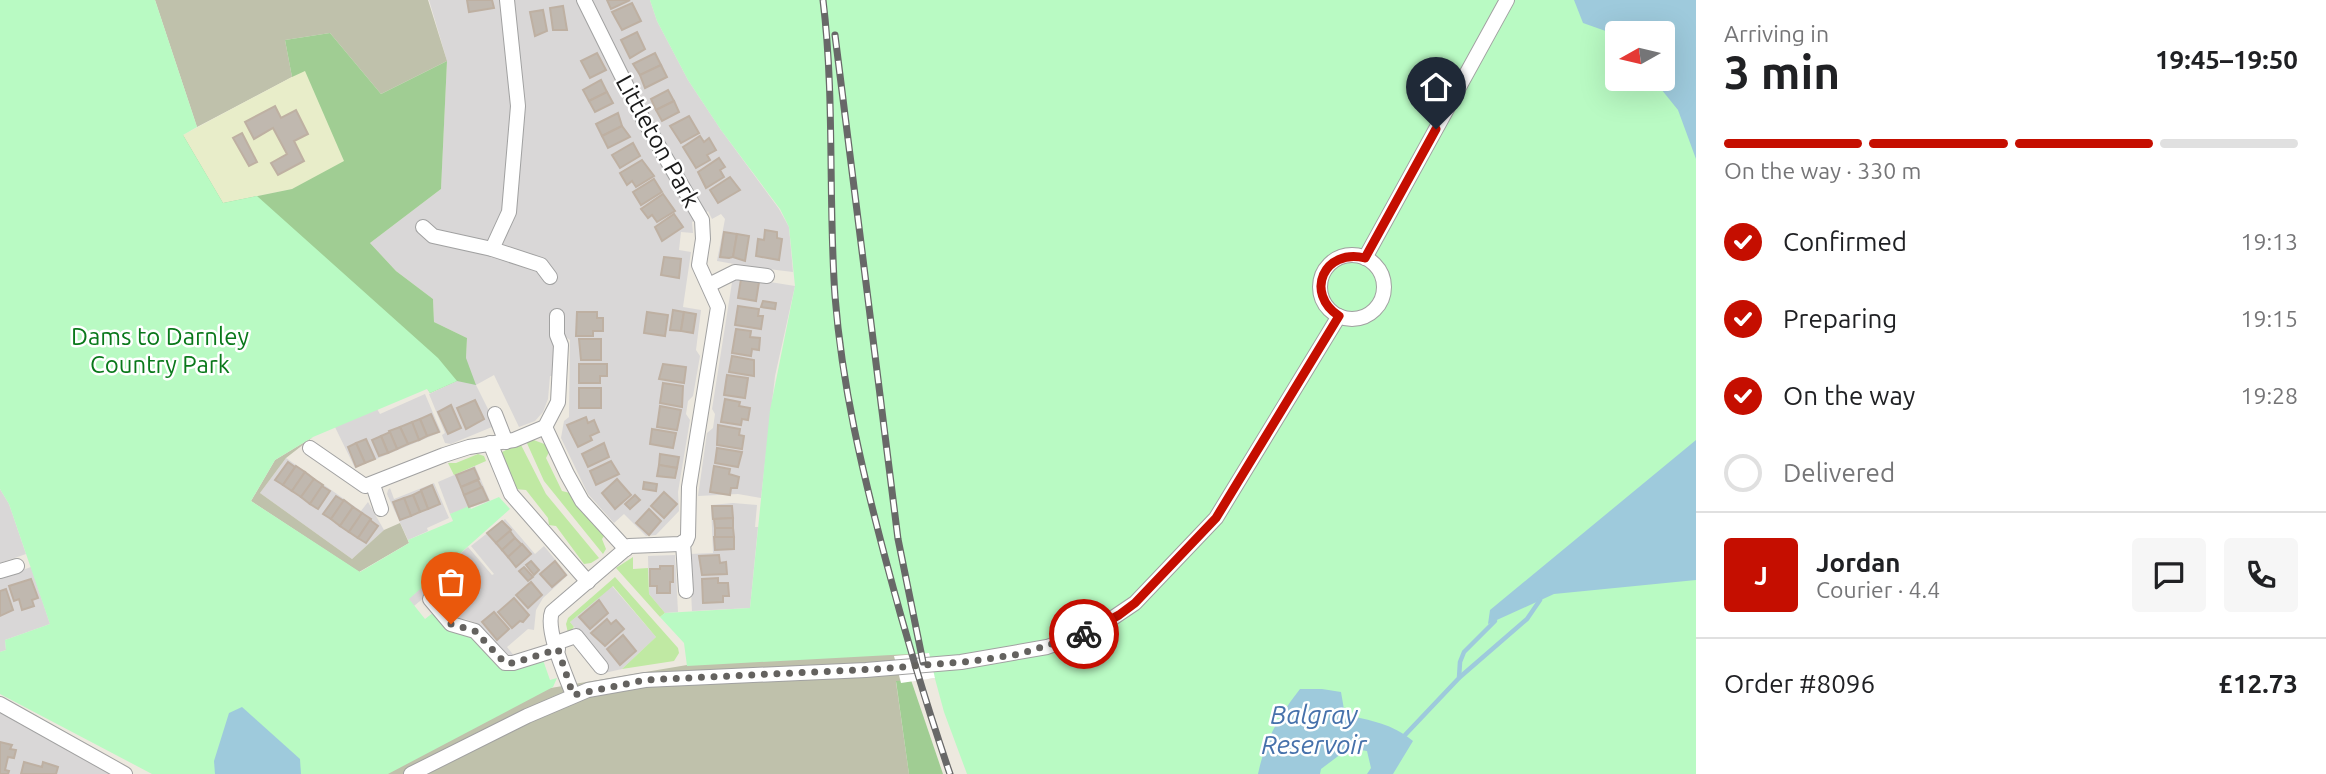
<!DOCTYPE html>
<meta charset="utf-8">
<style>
:root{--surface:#fff;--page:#f6f6f6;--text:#202124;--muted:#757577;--line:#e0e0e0;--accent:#c50e00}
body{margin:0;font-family:Ubuntu,sans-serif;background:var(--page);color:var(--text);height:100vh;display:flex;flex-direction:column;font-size:26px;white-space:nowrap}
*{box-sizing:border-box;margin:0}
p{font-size:23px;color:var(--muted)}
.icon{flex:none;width:38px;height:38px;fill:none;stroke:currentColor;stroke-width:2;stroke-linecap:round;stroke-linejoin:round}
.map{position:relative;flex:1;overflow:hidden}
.panel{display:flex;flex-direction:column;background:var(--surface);width:630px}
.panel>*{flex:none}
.needle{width:46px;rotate:262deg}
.tools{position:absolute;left:1605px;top:21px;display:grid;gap:14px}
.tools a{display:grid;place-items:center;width:70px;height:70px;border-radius:7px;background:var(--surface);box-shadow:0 7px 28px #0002;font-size:35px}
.pin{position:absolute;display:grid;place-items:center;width:60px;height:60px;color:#fff;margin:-72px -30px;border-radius:50% 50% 50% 0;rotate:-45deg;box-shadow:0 0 7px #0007}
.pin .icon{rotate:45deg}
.courier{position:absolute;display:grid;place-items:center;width:70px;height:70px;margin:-35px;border:5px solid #c50e00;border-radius:50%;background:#fff;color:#222;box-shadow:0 2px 9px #0007}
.headline em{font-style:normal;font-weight:600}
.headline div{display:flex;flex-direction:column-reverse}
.headline{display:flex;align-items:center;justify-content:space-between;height:119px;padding:0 28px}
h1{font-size:46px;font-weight:600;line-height:52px}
.bar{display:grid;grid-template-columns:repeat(4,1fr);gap:10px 7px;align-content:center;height:84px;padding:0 28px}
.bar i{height:9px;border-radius:5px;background:var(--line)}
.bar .current{background:var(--accent)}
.bar p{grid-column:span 4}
.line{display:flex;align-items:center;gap:18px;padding:0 28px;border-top:2px solid var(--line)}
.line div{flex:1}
.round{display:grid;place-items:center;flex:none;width:74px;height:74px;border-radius:7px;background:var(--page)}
ol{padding:0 28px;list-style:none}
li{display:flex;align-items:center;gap:21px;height:77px}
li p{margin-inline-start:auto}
li .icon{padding:7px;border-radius:50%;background:var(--accent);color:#fff;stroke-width:4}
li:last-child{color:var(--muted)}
li i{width:38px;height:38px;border:4px solid var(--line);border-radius:50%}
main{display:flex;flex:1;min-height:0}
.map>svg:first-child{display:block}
.residential{fill:#d9d7d7}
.construction{fill:#bfc1ab}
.farmland{fill:#e8edc9}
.grass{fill:#c0e9a3}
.forest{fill:#a0cd93}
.park{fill:#b9fac3;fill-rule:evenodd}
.water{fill:#9ecadc}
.pier{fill:#fff}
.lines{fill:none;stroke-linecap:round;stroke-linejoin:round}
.stream{stroke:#9ecadc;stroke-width:4.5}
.building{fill:#c0b8af;stroke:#beb0a2;stroke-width:2}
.minor-casing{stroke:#a1a1a1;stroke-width:16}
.minor{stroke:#fff;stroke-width:14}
.rail-casing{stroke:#686868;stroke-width:7}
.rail{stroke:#fff;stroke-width:4.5;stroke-dasharray:13;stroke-linecap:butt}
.done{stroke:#64625f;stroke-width:7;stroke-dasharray:0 12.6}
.route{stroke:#c50e00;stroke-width:9}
.labels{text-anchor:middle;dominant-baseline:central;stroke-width:5;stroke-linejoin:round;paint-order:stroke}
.street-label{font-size:24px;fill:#1a1a1a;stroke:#fff}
.park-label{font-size:24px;fill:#09781a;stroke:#fff}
.water-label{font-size:26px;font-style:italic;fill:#4671ab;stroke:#fff}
</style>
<main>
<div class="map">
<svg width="1696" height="774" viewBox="0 0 1696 774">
<rect width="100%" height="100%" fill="#ede9df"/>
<g class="residential">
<polygon points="429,0 650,0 657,21 688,80 721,130 779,209 789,227 793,272 742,266 738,268 734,267 734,264 717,261 725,219 721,214 712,219 708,211 692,222 693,233 681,232 679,250 691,252 683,307 701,310 696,350 700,356 693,396 688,401 686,414 690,420 678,492 679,511 656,535 646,536 624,514 614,523 588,494 561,438 564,421 569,417 570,340 564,336 564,312 552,311 555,376 550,376 548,399 543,412 535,421 519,427 494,375 476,385 494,421 492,427 451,444 445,443 442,435 445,433 429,394 457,381 466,358 467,338 434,322 433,299 396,271 370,243 441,189 447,61"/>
<polygon points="733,276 795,286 775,376 761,498 738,494 698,496 707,433 713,428 715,414 712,409"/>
<polygon points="425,394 441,432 355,468 335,427 377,409 380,414"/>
<polygon points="286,458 361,511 368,502 384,530 352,559 260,493"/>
<polygon points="475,466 490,501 450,514 438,482"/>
<polygon points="434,483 449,518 427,528 428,531 408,540 387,494 388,490 390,488 394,499"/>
<polygon points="0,489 9,504 26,554 0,563"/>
<polygon points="733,503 757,505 755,527 758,527 750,608 692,611 689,554 713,553 711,505"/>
<polygon points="505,519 535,554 544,546 568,575 543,598 536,610 534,630 528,629 507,647 515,657 506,658 476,623 465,619 459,621 432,591 414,606 408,599 468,547 492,575 494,574 471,546"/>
<polygon points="675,555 678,612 665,613 649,594 648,556"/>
<polygon points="31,567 50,624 5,640 6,650 0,652 0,578"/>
<polygon points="612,586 656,637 622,669 600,674 607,666 570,622"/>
<polygon points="0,704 125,774 0,774"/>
</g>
<g class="construction">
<polygon points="155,0 428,0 447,61 381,94 330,33 285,40 292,77 197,127"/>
<polygon points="313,437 286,458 260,493 352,559 384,530 400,523 409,543 359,572 251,501 275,460"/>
<polygon points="1042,643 935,678 896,682 909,774 378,774 533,691 781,649"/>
</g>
<polygon class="farmland" points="305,70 345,162 292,189 223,203 183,135"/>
<g class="grass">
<polygon points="531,439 547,445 550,450 546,458 562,491 570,493 578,507 604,536 602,539 606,549 603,554 544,481 526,441"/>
<polygon points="520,443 546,494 599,558 591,563 584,564 556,526 549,525 548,518 526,490 515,489 500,453"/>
<polygon points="478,454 484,456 486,461 454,475 448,463 456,463"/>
<polygon points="633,557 633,569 648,568 649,594 665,613 660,617 616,568"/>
<polygon points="615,577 678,648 679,653 674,661 622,669 656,637 613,586 570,622 574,627 568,633 566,624 568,618"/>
</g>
<g class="forest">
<polygon points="330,33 381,94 447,61 441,189 370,243 396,271 433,299 434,322 467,338 466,358 476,385 457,381 430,393 427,388 207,260 183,135 223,203 292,189 344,161 305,71 292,77 285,40"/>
<polygon points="911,680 943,774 909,774 896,681"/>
</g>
<g class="park">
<polygon points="0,0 155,0 197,127 183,135 223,203 257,196 438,358 457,381 430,393 427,389 313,437 275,460 251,501 360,572 409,543 408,540 453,521 450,514 469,506 471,509 499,497 510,509 409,599 425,619 434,612 473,638 497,666 505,670 543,660 550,680 557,678 553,687 388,774 152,774 0,694 0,652 6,650 5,640 50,624 9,504 0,489"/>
<path d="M650,0H1696V774H967L944,712L928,653L687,666L684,643L660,617L665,613L750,608L770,410L795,286L789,227L780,209L721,130L688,80L657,21ZM1617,33H1662V79H1617Z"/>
</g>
<g class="water">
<polygon points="1574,0 1696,0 1696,159 1678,110 1653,79 1662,79 1662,33 1617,33 1617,35 1583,23"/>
<polygon points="1696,440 1696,580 1554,594 1488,624 1490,610"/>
<path d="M1300,689H1322L1341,692L1345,715C1370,720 1393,724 1413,741L1393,774H1367L1371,768L1367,751L1349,748L1321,769L1320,774H1258C1265,740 1279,716 1300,689Z"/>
<polygon points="242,707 300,759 301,774 215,774 214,761 229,713"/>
</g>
<polygon class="pier" points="929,653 935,678 901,683 894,656"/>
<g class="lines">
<g class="stream">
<polyline points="1460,677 1527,619 1540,600"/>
<polyline points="1405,735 1459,678 1460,662 1464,652 1495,621"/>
</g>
</g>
<g class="building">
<polygon points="467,0 492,0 494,8 469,12"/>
<polygon points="607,0 630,0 611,9"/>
<polygon points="632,3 641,21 622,30 612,12"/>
<polygon points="563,6 567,30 553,30 550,8"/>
<polygon points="543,10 547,31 535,36 530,12"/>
<polygon points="637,32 645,49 630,58 621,40"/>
<polygon points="597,53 606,70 590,78 581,61"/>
<polygon points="655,53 661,65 640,75 633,64"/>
<polygon points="661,65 667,77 645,88 640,75"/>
<polygon points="601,80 607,92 589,101 583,90"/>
<polygon points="668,90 674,101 656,110 651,99"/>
<polygon points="607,92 613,103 595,112 589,101"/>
<polygon points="674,101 679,112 662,121 656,110"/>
<polygon points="275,106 281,118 296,110 308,134 294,141 304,161 278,175 271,163 287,154 273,128 254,139 245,122"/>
<polygon points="618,113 622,126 602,136 596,124"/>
<polygon points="689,116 699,133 681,143 670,126"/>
<polygon points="622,126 630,137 608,148 602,136"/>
<polygon points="242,133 257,162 249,166 233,138"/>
<polygon points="700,136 704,142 709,138 716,150 707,155 710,160 696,168 683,147"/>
<polygon points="633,143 640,156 620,168 612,155"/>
<polygon points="719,158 725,167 720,170 724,177 706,188 698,172"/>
<polygon points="642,160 654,176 636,187 632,181 627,185 620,173"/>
<polygon points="730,177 740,190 718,203 710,190"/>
<polygon points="654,179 662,192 641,205 633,192"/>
<polygon points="663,194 675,211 657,222 652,215 648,218 641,209"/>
<polygon points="674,214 683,227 662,241 655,227"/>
<polygon points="765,230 777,232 777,238 782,239 779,260 756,256 758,239 764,240"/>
<polygon points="724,232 737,234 733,257 729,258 720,257"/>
<polygon points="737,234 749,236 745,261 733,257"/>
<polygon points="664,257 681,259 679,278 661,275"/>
<polygon points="741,279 759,282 756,301 738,298"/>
<polygon points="763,301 776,303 775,309 761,307"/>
<polygon points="738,306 759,309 758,316 763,316 761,329 735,325"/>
<polygon points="673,310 684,312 681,331 670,330"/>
<polygon points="577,312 597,312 597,318 603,318 603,331 593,331 593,336 576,336"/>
<polygon points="647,312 668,315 665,336 644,333"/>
<polygon points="684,312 696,314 693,333 681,331"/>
<polygon points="736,329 751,331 750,337 760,338 759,350 752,349 751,356 732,353"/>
<polygon points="579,339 601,339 601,360 581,360"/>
<polygon points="732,356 754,360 754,376 729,372"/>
<polygon points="579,364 607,364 607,376 600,376 600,383 579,383"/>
<polygon points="663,364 686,367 684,383 659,379"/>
<polygon points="727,375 748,378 745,398 724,395"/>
<polygon points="663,383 683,386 682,407 660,403"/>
<rect x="579" y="388" width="22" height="20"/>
<polygon points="725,399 740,402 739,406 750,408 748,420 742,419 741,425 721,422"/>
<polygon points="475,400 484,419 466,429 457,408"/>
<polygon points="451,405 461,428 448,434 438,412"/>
<polygon points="660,406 681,410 677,430 657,427"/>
<polygon points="431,414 439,432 427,436 420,419"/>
<polygon points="586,417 588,423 594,420 599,432 590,436 592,440 578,447 567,425"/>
<polygon points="420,419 427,436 419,440 412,422"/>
<polygon points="412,422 419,440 408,444 400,427"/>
<polygon points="718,425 740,429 739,435 744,436 742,449 717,445"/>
<polygon points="400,427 408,444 397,449 389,431"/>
<polygon points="652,429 676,433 673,448 650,444"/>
<polygon points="390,432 397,449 388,453 381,436"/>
<polygon points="381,436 388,453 379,456 372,440"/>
<polygon points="366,439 375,459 365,463 356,443"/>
<polygon points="356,443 365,463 356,467 348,447"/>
<polygon points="604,443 609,457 588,467 582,454"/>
<polygon points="717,448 742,452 738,467 715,463"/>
<polygon points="660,454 679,457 677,468 659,465"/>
<polygon points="611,461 619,474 596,485 590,471"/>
<polygon points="288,462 295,467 283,485 275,480"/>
<polygon points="659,465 677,468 675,478 657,476"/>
<polygon points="296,466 305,472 292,491 283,485"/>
<polygon points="714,466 730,469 729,474 739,477 737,488 731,488 730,495 710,492"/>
<polygon points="474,468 479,479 461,487 456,475"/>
<polygon points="305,472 314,479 301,497 292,491"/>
<polygon points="314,479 323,485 310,504 301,497"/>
<polygon points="617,479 631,495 615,509 602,493"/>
<polygon points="478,480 482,488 464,495 461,487"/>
<polygon points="644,482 657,484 656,491 643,489"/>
<polygon points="432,485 440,504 428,509 421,490"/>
<polygon points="322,486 330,491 318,509 310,504"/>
<polygon points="482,487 488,500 469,507 464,495"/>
<polygon points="421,491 428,509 420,512 413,495"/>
<polygon points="664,492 677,504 664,518 651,506"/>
<polygon points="413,495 420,512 411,516 404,498"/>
<polygon points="635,495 640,500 630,509 625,504"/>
<polygon points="336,496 344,501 331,519 323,514"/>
<polygon points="404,498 411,516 400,520 393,502"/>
<polygon points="344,500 353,507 340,526 331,519"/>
<polygon points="712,506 732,506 733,518 713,519"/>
<polygon points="353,507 362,513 349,532 340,526"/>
<polygon points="649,509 661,521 649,535 636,523"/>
<polygon points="362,513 371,519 358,538 349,532"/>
<polygon points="733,518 733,528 715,528 714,519"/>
<polygon points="370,520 378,526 366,543 358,538"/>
<polygon points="502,521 511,530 496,543 487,533"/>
<polygon points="715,528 733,528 734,537 715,537"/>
<polygon points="510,531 515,538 502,550 496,543"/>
<polygon points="714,537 734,537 734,549 715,550"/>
<polygon points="515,538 522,545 508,557 502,550"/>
<polygon points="522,544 531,554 516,567 508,557"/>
<polygon points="719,555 720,563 726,562 727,574 702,575 699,556"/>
<polygon points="531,561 539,570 534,575 526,565"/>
<polygon points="555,561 566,575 552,587 540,574"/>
<polygon points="451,563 456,569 460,564 469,574 461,580 464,584 452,595 436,576"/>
<polygon points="660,566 673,566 673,582 670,582 670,593 657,593 657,586 650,586 650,569 660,569"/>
<polygon points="524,567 533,577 528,581 519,571"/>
<polygon points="718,578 718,583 728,583 729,596 723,596 723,602 703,603 702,579"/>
<polygon points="31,579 38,598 32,600 34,606 22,610 19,599 14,601 9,586"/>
<polygon points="531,582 542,595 528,608 516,595"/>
<polygon points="468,586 476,595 461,609 453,599"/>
<polygon points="6,589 13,610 0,616 0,591"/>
<polygon points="514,598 529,615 523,622 520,621 512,628 498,612"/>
<polygon points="599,600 608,613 590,629 579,617"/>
<polygon points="494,612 509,629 497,640 482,622"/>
<polygon points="607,619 611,624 616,620 624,629 605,646 591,633"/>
<polygon points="623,635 636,651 620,665 607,649"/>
<polygon points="0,742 12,745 10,749 16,750 14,758 8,757 5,770 9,771 8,774 0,774"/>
<polygon points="24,762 42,767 43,762 58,767 56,774 21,774"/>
</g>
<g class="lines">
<g class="minor-casing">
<g id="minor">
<polyline points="423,227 433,236 492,249 541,265 550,277"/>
<polyline points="492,249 509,212 518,106 507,0"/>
<circle cx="1352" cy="287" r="32"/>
<polyline points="1365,258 1507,0"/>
<polyline points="709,285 735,272 767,276"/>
<polyline points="495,414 506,442"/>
<polyline points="545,427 567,474 582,501 626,549"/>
<polyline points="490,443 511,494 588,582"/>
<polyline points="310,448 365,486 444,455 469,447 514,440 545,427 558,402 561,345 557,335 557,316"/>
<polyline points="373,485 381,509"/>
<polyline points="683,542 686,591"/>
<polyline points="0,571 17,566"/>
<polyline points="430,599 451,624 475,631 505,663 513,663 558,649"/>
<polyline points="556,643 576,636 601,667"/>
<path d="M573,695C566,676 545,630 552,612L629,546L680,544L686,541L688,536L689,487L718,307L699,265L703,239L702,220L643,119L584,0"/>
<polyline points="0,704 125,774"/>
<polyline points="411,774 527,716 588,690 645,680 866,670 961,662 1047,647 1095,630 1135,603 1216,518 1339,316"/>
</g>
</g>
<use href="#minor" class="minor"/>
<g class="rail-casing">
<g id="rail">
<path d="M823,0C835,98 828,198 835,296C842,387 863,474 886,561C905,633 926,704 950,774"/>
<polyline points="835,35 898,539 923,662"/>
</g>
</g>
<use href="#rail" class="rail"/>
</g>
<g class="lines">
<polyline class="done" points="451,624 475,631 505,663 513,663 558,649 573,695 645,680 878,669 973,661 1020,654 1084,634"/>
<path class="route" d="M1084,634L1119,615L1135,603L1216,518L1339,316C1304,293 1324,248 1365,258L1436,129"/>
</g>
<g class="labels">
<g class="street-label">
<text transform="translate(658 141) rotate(61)">Littleton Park</text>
</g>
<g class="park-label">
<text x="160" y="336">Dams to Darnley<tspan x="160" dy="28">Country Park</tspan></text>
</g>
<g class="water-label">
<text x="1314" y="714">Balgray<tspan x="1314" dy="30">Reservoir</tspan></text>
</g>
</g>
</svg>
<div class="tools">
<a><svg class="needle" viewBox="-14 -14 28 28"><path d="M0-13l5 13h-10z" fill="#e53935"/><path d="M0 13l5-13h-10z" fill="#757577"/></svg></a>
</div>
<div class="pin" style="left:451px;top:624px;background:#ea580c"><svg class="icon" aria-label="bag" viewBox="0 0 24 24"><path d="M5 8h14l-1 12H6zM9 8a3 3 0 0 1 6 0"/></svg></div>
<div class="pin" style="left:1436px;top:129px;background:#1f2937"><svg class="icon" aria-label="home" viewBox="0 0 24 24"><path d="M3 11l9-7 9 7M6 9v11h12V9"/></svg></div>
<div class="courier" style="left:1084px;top:634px"><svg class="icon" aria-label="bike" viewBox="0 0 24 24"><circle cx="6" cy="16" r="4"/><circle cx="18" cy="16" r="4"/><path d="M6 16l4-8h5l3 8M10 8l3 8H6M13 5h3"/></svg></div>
</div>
<section class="panel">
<div class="headline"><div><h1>3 min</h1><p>Arriving in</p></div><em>19:45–19:50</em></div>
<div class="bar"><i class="current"></i><i class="current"></i><i class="current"></i><i></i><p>On the way · 330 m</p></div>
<ol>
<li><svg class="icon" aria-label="check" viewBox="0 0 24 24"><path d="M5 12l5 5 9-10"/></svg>Confirmed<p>19:13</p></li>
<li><svg class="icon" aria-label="check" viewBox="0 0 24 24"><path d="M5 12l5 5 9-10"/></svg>Preparing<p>19:15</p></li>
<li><svg class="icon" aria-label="check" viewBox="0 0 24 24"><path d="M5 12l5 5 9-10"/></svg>On the way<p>19:28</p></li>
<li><i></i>Delivered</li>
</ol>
<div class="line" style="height:126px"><b class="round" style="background:var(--accent);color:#fff">J</b><div><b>Jordan</b><p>Courier · 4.4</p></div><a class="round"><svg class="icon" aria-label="chat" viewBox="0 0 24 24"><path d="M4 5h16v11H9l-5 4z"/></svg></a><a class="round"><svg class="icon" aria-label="phone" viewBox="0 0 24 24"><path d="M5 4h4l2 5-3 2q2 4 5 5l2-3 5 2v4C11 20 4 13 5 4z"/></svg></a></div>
<div class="line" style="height:91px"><div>Order #8096</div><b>£12.73</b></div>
</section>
</main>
